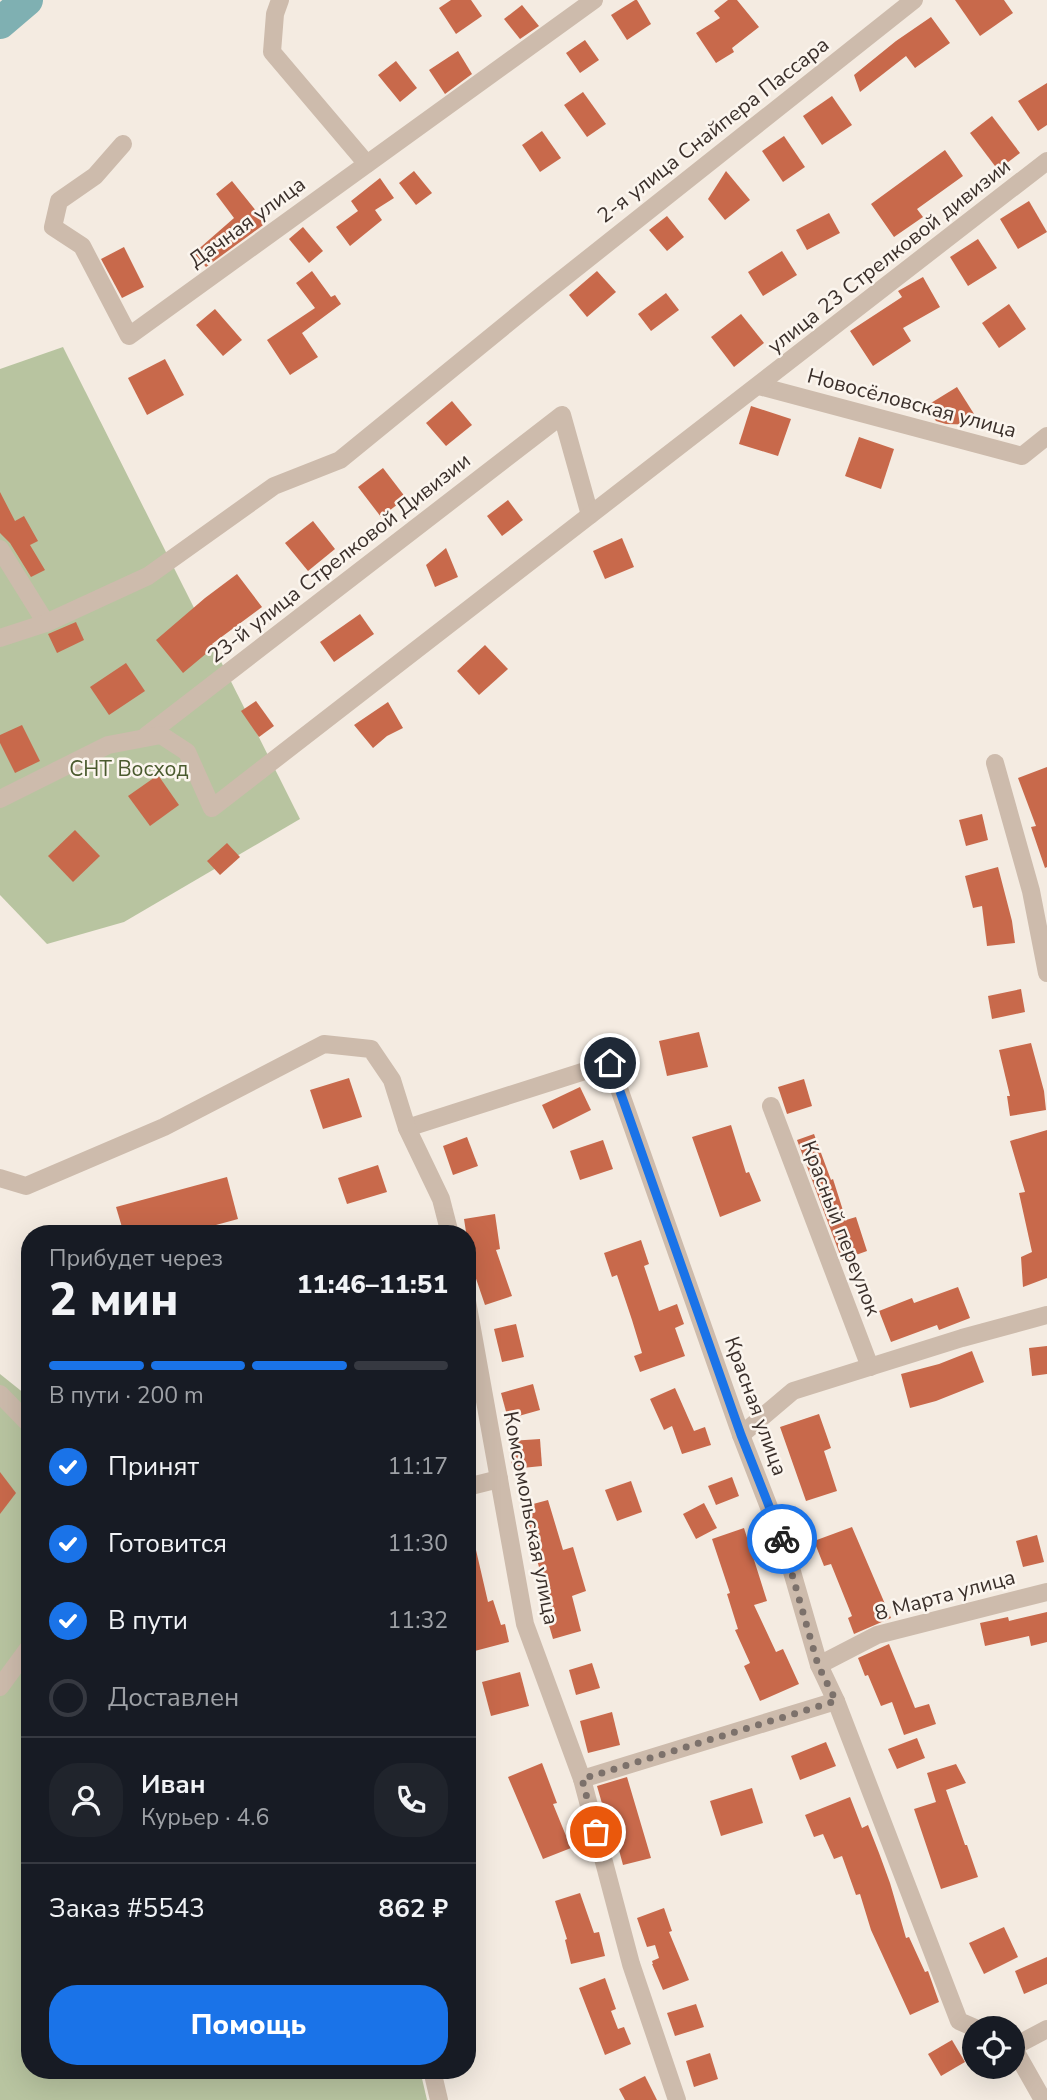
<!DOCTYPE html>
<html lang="ru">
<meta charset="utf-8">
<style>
:root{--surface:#171b24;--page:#20242c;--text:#f1f3f6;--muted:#9ea1a6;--line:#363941;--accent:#1a73e8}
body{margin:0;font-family:"Nunito Sans",sans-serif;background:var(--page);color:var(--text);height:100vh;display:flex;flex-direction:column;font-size:26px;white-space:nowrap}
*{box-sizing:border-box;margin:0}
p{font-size:23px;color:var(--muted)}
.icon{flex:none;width:38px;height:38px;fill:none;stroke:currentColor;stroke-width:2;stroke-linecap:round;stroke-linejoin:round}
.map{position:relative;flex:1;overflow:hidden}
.details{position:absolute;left:21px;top:1225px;width:455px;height:854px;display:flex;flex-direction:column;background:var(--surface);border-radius:28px;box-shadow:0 7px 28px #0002}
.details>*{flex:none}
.controls{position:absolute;left:962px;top:2016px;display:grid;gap:14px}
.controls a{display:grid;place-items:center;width:63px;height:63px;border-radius:50%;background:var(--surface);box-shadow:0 7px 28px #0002;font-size:35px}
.pin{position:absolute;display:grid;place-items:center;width:60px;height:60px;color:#fff;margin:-30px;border:4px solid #fff;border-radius:50%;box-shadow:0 2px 7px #0007}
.courier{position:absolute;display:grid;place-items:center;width:70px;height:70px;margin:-35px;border:5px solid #1a73e8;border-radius:50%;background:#fff;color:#222;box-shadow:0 2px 9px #0007}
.overview em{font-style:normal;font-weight:800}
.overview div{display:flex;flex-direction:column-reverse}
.overview{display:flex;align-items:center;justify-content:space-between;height:119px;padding:0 28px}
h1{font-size:46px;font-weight:800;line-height:52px}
.bar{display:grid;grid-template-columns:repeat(4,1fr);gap:10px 7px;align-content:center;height:84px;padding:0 28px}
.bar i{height:9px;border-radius:5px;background:var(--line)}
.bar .selected{background:var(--accent)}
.bar p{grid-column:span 4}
.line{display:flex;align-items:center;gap:18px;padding:0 28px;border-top:2px solid var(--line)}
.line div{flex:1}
.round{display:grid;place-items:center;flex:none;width:74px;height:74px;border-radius:28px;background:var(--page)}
ol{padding:0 28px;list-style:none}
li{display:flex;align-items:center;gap:21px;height:77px}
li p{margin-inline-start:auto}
li .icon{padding:7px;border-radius:50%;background:var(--accent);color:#fff;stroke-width:4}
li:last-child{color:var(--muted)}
li i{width:38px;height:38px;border:4px solid var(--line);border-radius:50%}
.button{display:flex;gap:14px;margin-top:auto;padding:14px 28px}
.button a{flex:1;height:80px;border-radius:28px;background:var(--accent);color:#fff;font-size:28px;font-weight:800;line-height:80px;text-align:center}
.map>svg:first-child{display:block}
.green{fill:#b8c4a0}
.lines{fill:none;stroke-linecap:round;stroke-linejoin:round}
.river{stroke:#7fb0b2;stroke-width:32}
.building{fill:#c8694b}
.minor{stroke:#cdbbac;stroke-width:18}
.done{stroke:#7c716b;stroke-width:7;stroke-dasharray:0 12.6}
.route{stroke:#1a73e8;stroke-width:9}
.labels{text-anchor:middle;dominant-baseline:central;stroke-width:5;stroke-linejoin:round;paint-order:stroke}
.street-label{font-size:21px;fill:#3b302b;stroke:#fbf5ee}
.park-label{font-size:21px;fill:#4a5a2e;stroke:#fbf5ee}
</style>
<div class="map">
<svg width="1047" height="2100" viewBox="0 0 1047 2100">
<rect width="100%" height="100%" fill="#f4ebe1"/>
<g class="green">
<polygon points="63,347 300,819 124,922 47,944 0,895 0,369"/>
<polygon points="0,1374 30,1398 30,2070 420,2070 427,2100 0,2100"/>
</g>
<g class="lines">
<polyline class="river" points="0,23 27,0"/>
</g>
<g class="building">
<polygon points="451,0 471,0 482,16 456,34 439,8"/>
<polygon points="635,0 637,0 651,24 627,40 611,15"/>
<polygon points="728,0 737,0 759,27 732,48 734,52 716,63 696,33 720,18 714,11"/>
<polygon points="955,0 1004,0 1013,13 980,36"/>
<polygon points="522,5 539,26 520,39 504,19"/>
<polygon points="931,17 950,43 915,68 906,56 860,92 854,75 896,41"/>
<polygon points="585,40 599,60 580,73 566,53"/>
<polygon points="458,51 472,74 445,94 429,70"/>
<polygon points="396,61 417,88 400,102 378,75"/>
<polygon points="1047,83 1047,125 1038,131 1018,101"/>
<polygon points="583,92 606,124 587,137 564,105"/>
<polygon points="832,96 852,125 822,145 803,116"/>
<polygon points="992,116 1020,153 998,170 970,133"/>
<polygon points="542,131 561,158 540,172 522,145"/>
<polygon points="784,136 805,167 783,182 762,151"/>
<polygon points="945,150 963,176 917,209 923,217 894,237 871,204"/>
<polygon points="414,171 432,193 416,205 399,183"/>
<polygon points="726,171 750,200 725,220 708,199"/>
<polygon points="380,178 394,198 375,210 382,220 350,246 336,227 358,211 351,201"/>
<polygon points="232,181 266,223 206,267 194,253 234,218 216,194"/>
<polygon points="1029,201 1047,232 1018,249 1000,219"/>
<polygon points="829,213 840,233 807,250 796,230"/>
<polygon points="667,216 684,237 667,251 649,230"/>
<polygon points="303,227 323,251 309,263 289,239"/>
<polygon points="978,239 997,268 968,286 950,257"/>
<polygon points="124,247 144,287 122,298 101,259"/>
<polygon points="782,251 797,275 763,296 748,272"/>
<polygon points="312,271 331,297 335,295 341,304 302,333 318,357 290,375 267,340 315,308 296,283"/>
<polygon points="597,271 616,292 587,317 569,295"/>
<polygon points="923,277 940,307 903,328 911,341 873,366 850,331 902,297 898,291"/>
<polygon points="666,293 679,310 651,331 638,314"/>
<polygon points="1009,304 1026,329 999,348 982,323"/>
<polygon points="215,309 242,340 223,356 196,325"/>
<polygon points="741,314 764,343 734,367 711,337"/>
<polygon points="165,359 184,395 147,415 128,378"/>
<polygon points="957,387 981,425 946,424 936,421 926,406"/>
<polygon points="452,401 472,425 446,446 426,423"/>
<polygon points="751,406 791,419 778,456 739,444"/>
<polygon points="859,437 894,449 881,489 845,476"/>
<polygon points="383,468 406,498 381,517 358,487"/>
<polygon points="0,492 15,521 24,516 38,541 30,545 45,570 31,577 10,543 0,533"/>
<polygon points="508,500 523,520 502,536 487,516"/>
<polygon points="313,521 335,549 308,571 285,543"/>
<polygon points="622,538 634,567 605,579 593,551"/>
<polygon points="446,548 458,577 435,587 426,565"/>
<polygon points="237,574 262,607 212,644 214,647 183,673 156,640 205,598"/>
<polygon points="360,614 374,634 334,662 320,642"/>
<polygon points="76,622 84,640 57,653 48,634"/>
<polygon points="485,645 508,669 479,695 457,671"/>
<polygon points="126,663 145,691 109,715 90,687"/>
<polygon points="256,701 274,726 259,737 241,711"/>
<polygon points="388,702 403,728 387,736 373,748 354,725"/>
<polygon points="22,725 40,761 15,773 0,743 0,735"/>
<polygon points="1047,767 1047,867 1045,868 1031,827 1036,826 1018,778"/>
<polygon points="158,775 179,805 150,826 128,796"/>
<polygon points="982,814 988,840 966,846 959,820"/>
<polygon points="75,830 100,856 73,882 48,856"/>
<polygon points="227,843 240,857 220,875 207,861"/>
<polygon points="998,867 1012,921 1015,943 987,946 982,906 973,908 965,876"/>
<polygon points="1021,989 1025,1012 992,1019 988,996"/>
<polygon points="699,1032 708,1067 667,1076 659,1041"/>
<polygon points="1031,1043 1044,1091 1046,1110 1010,1116 1007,1096 1010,1096 999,1050"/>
<polygon points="349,1078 362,1117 323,1129 310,1090"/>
<polygon points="804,1079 812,1106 787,1114 778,1087"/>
<polygon points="580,1087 591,1110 553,1129 542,1105"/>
<polygon points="731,1125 746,1173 749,1172 761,1201 720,1217 692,1137"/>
<polygon points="1047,1130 1047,1278 1023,1287 1021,1257 1032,1252 1019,1193 1025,1192 1010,1141"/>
<polygon points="814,1134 831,1180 833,1179 846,1220 856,1217 867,1251 842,1260 797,1140"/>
<polygon points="467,1137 478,1166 453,1175 443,1146"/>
<polygon points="603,1140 613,1169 580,1180 570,1151"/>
<polygon points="378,1165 387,1192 347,1204 338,1178"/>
<polygon points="227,1177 238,1219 183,1234 124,1234 116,1207"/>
<polygon points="495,1214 500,1249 496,1250 512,1296 485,1305 471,1264 464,1219"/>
<polygon points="641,1240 649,1264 644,1266 659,1311 677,1304 684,1324 675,1328 685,1356 640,1372 634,1356 642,1353 632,1320 617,1275 612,1277 604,1253"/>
<polygon points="958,1287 970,1318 939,1330 937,1325 891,1342 879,1311 912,1298 914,1303"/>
<polygon points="516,1324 524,1357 502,1362 494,1329"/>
<polygon points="1047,1346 1047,1374 1032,1376 1029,1348"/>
<polygon points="972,1351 984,1382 936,1401 910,1408 901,1374 939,1364"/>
<polygon points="533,1384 540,1410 508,1419 501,1393"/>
<polygon points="675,1388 694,1431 705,1427 711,1445 682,1454 672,1426 664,1430 650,1399"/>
<polygon points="819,1414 831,1448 824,1451 837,1491 806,1501 780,1427"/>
<polygon points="540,1439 542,1466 512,1469 510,1441"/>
<polygon points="0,1472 16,1493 0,1514"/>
<polygon points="732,1477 739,1496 716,1505 708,1486"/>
<polygon points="631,1481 642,1512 617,1521 605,1490"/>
<polygon points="548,1500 563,1550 573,1547 586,1591 572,1596 581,1631 553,1639 546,1615 552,1613 522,1507"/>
<polygon points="704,1503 717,1528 696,1539 683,1514"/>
<polygon points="852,1527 891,1618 854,1634 848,1618 852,1616 831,1564 824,1566 814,1541"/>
<polygon points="744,1528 767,1601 754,1605 776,1652 783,1649 799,1684 760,1701 744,1666 750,1663 735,1630 738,1629 727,1594 730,1593 712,1539"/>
<polygon points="1037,1535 1044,1562 1023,1567 1016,1541"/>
<polygon points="473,1537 488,1602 493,1600 501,1625 505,1624 509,1642 467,1653 467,1538"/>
<polygon points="1047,1612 1047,1642 1031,1646 1029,1636 985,1646 980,1623 1008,1617 1009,1621"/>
<polygon points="889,1644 915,1708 929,1704 936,1724 904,1735 892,1702 881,1706 868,1675 865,1676 858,1658"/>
<polygon points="592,1663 600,1688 576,1695 569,1670"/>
<polygon points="520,1672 529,1706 491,1716 482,1682"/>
<polygon points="612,1712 620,1745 588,1753 580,1721"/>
<polygon points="917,1738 925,1758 897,1769 888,1749"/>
<polygon points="826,1742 836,1766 800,1780 791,1756"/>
<polygon points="542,1763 557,1803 553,1804 571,1848 543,1859 508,1777"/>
<polygon points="956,1764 966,1783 946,1790 965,1845 967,1845 978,1877 941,1889 914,1809 936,1802 927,1773"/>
<polygon points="627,1777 651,1858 623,1865 609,1813 605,1814 597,1786"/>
<polygon points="752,1788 763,1823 721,1836 710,1801"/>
<polygon points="850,1797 862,1828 868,1825 879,1853 890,1883 906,1938 909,1937 925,1972 928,1971 939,2002 910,2015 871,1930 860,1894 856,1895 842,1856 834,1859 823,1834 814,1837 805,1815"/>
<polygon points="580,1893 594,1933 599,1932 605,1956 571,1964 565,1940 567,1939 555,1901"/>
<polygon points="664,1908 672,1931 669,1932 689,1980 663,1990 652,1964 653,1964 652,1961 659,1958 655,1945 647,1947 637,1918"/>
<polygon points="1004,1927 1018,1957 984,1974 969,1943"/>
<polygon points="1047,1957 1047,1984 1024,1994 1015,1971"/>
<polygon points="605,1978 616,2009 611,2011 618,2029 624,2027 631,2044 605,2055 579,1988"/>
<polygon points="696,2004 704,2027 675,2036 667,2013"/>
<polygon points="952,2040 965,2062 941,2076 928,2054"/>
<polygon points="710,2053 718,2079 694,2087 686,2061"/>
<polygon points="645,2076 657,2100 625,2100 619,2089"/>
</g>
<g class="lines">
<g class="minor">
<polyline points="280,0 275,14 272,52 367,164"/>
<polyline points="123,144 95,176 59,201 53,227 82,246 129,336 594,0"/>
<polyline points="759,386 1022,456 1047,436"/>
<polyline points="0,549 46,623"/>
<polyline points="0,638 46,623 148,576 274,486 340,460 541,296 914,0"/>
<polyline points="146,736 562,415 590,515"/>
<polyline points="995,763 1031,891 1047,973"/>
<polyline points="0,799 108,745 161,735 187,752 212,808 1047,161"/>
<polyline points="771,1106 870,1367"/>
<polyline points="407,1128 610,1063 741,1435 786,1551 819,1665 836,1701 959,2021 975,2028"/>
<polyline points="0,1178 26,1186 164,1127 324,1044 371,1049 392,1080 407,1128 441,1199 450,1234"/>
<polyline points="467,1301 525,1624 582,1779 631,1964 677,2100"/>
<polyline points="0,1394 30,1425"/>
<polyline points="741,1435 793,1391 962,1338 1047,1315"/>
<polyline points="467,1487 499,1479"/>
<polyline points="819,1665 877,1635 1047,1592"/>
<polyline points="0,1687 30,1646"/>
<polyline points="582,1779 836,1701"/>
<polyline points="432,2070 439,2100"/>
<polyline points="1043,2100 1013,2047 1047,2029"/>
</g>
</g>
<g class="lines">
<polyline class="done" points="596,1832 582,1779 836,1701 818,1665 782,1539"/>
<polyline class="route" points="610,1063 741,1435 782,1539"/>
</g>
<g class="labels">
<g class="street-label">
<text transform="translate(713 130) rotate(-38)">2-я улица Снайпера Пассара</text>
<text transform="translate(247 222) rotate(-36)">Дачная улица</text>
<text transform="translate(889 256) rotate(-38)">улица 23 Стрелковой дивизии</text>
<text transform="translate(912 403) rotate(15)">Новосёловская улица</text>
<text transform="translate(339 558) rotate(-38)">23-й улица Стрелковой Дивизии</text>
<text transform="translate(841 1228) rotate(69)">Красный переулок</text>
<text transform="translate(756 1406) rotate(70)">Красная улица</text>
<text transform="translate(531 1518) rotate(79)">Комсомольская улица</text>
<text transform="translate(945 1595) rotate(-15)">8 Марта улица</text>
</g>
<g class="park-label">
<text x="129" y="769">СНТ Восход</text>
</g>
</g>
</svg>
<div class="controls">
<a><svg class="icon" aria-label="locate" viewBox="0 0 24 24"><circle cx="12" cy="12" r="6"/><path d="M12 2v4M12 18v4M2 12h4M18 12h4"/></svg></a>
</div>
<div class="pin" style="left:596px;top:1832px;background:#ea580c"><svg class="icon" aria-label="bag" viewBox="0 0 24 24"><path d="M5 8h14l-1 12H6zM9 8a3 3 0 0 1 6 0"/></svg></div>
<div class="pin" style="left:610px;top:1063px;background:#1f2937"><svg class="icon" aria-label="home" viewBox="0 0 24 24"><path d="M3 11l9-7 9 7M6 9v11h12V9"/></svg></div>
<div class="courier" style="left:782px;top:1539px"><svg class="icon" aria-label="bike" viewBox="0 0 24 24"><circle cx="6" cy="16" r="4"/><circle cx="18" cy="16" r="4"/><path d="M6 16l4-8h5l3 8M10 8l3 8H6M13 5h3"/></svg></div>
<section class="details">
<div class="overview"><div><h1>2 мин</h1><p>Прибудет через</p></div><em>11:46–11:51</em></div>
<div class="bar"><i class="selected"></i><i class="selected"></i><i class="selected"></i><i></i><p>В пути · 200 m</p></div>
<ol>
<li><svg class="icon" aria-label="check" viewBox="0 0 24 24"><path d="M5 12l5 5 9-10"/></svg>Принят<p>11:17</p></li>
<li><svg class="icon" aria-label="check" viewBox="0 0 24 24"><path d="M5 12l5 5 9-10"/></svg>Готовится<p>11:30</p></li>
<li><svg class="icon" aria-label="check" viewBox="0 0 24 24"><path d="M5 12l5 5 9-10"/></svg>В пути<p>11:32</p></li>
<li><i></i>Доставлен</li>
</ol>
<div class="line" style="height:126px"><a class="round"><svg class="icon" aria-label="person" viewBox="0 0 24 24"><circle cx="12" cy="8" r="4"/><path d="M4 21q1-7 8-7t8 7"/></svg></a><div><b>Иван</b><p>Курьер · 4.6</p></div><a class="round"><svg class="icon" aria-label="phone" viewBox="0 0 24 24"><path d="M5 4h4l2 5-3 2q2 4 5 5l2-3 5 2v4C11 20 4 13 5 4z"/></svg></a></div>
<div class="line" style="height:91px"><div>Заказ #5543</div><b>862 ₽</b></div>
<div class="button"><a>Помощь</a></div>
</section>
</div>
